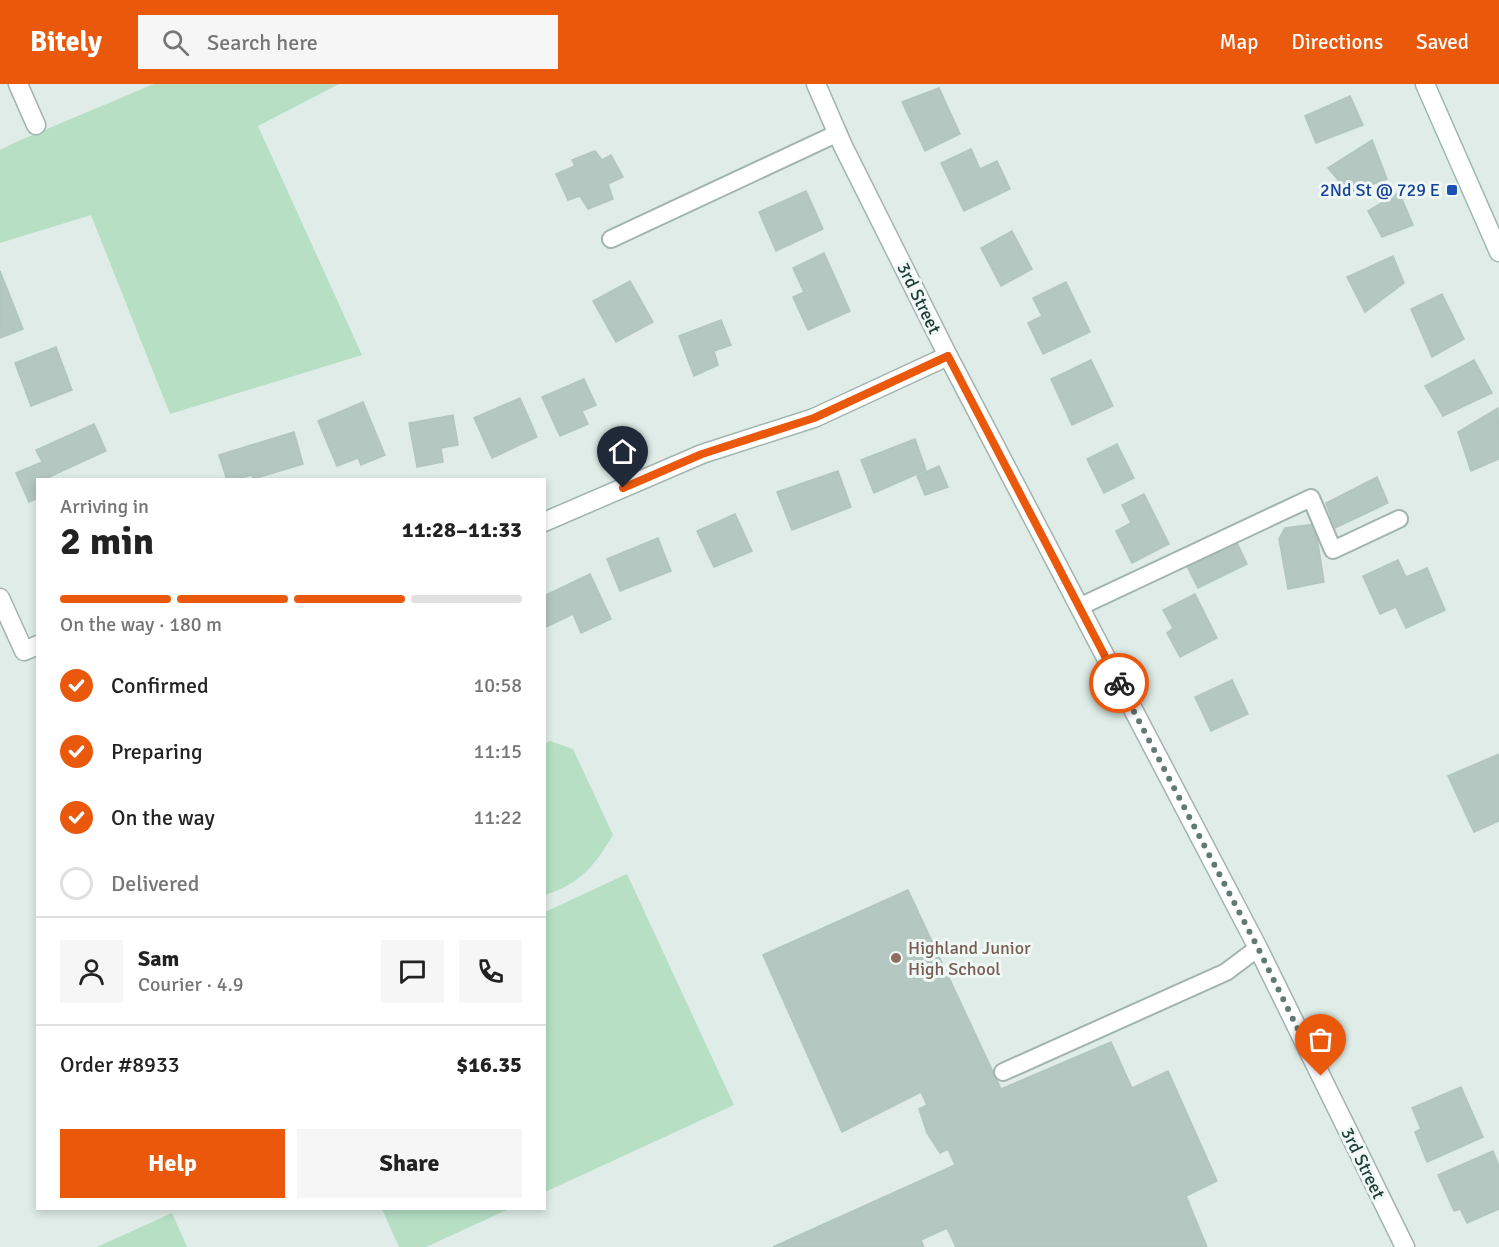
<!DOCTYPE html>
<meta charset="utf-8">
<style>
:root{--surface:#fff;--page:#f6f6f6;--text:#222;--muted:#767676;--line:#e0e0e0;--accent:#ea580c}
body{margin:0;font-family:Signika,sans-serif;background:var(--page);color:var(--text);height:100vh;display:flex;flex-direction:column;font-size:22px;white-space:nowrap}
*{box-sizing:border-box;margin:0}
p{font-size:20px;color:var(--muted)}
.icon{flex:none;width:33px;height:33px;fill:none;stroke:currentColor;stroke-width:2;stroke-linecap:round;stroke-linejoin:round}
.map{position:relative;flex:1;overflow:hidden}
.details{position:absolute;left:36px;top:394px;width:510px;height:732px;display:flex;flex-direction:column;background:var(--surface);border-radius:0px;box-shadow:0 3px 9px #0003}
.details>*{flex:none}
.pin{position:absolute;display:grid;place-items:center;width:51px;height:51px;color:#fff;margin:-62px -26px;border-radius:50% 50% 50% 0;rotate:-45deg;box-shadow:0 0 6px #0007}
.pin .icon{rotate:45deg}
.courier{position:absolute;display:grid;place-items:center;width:60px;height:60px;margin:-30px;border:4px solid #ea580c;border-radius:50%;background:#fff;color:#222;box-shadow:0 2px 8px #0007}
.summary em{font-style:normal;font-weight:800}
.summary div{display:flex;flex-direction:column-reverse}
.summary{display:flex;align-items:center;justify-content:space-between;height:102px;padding:0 24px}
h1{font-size:39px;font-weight:800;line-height:45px}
.bar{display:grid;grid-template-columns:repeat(4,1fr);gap:9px 6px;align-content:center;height:72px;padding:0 24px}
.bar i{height:8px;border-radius:4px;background:var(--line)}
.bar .active{background:var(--accent)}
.bar p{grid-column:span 4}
.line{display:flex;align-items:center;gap:15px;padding:0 24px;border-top:2px solid var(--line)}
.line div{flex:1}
.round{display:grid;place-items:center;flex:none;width:63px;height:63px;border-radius:0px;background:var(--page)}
ol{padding:0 24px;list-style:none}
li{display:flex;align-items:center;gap:18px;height:66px}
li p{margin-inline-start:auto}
li .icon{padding:6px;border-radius:50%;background:var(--accent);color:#fff;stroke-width:4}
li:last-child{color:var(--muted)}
li i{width:33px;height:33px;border:3px solid var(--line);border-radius:50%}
.primary-button{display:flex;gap:12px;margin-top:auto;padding:12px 24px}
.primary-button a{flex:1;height:69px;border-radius:0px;background:var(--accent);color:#fff;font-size:24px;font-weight:800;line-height:69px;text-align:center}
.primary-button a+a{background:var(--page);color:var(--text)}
header{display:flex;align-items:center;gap:36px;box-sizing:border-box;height:84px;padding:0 30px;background:var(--accent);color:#fff}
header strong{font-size:28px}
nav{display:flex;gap:33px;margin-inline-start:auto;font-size:21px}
.search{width:420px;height:54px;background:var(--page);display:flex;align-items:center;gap:15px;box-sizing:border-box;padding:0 21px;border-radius:0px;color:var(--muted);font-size:22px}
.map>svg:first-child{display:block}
.green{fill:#b6dfc4}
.building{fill:#b4c7c0;stroke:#b1c6bf;stroke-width:1.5}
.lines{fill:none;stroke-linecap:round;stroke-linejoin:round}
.service-casing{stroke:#a1b4af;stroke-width:20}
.minor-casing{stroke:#a1b4af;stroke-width:21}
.secondary-casing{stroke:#9cb9b0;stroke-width:21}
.service{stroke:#fff;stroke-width:16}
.minor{stroke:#fff;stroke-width:18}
.secondary{stroke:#fff;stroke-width:18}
.done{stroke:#627a75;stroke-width:6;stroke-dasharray:0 10.8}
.route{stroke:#ea580c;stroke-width:8}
.transit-dot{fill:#1a4fb4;stroke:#f0f8f5;stroke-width:2}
.education-dot{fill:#8d6e63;stroke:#f0f8f5;stroke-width:2}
.labels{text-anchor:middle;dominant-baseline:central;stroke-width:6;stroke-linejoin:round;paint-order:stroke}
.transit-label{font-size:18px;fill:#164399;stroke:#f0f8f5;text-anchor:end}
.street-label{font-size:18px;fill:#1e3d37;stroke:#f0f8f5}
.education-label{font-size:18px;fill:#785e54;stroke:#f0f8f5;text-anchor:start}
</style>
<header>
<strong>Bitely</strong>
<div class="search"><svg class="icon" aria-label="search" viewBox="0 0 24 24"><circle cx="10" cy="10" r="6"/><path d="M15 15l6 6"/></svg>Search here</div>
<nav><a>Map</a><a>Directions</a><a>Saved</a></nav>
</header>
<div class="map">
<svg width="1499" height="1163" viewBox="0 0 1499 1163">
<rect width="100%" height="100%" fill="#dfece7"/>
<g class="green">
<polygon points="154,0 339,0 258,42 362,271 170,330 91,131 0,159 0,66 16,58"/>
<path d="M550,657L573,665L613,751C594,782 581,799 545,811L544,660Z"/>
<polygon points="627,790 734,1021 545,1108 545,828"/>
<polygon points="382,1125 509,1125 426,1163 399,1163"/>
<polygon points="172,1129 187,1163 97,1163"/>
</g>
<g class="building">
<polygon points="939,4 960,50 925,67 902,18"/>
<polygon points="1350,12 1363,41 1316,59 1305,32"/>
<polygon points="1372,56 1387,95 1349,109 1328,84"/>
<polygon points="971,65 980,85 997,77 1010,105 964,127 941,79"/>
<polygon points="595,67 602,76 611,71 623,93 608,100 613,115 588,125 580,112 568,116 556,90 575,82 572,76"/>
<polygon points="806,107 823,145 776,167 759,128"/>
<polygon points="1399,108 1413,141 1382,153 1368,127"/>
<polygon points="1012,147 1032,185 1001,202 981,164"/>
<polygon points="824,169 850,227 808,246 793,213 804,208 793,184"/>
<polygon points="1393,172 1404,199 1365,228 1347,193"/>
<polygon points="0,187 23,245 0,254"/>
<polygon points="630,197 653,238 616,258 593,217"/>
<polygon points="1066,198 1090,248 1043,270 1028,239 1042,232 1033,214"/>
<polygon points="1442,210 1464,255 1432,273 1411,225"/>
<polygon points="721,236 731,261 714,267 718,281 694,292 679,252"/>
<polygon points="56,263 72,306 31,322 15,279"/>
<polygon points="1091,276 1113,322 1072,341 1051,295"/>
<polygon points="1474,276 1492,309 1443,332 1425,302"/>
<polygon points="584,295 596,321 582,327 588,340 560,352 542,313"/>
<polygon points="520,314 537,353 492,374 474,334"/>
<polygon points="363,318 385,371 361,381 358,374 337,382 318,337"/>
<polygon points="1498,324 1499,375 1471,387 1458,348"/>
<polygon points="453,331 458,361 441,364 443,378 417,383 409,339"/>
<polygon points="94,340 106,367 49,393 50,396 38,396 38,414 29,418 16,389 42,378 36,366"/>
<polygon points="294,348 303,380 253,395 252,391 234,396 227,396 219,371"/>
<polygon points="915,355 926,386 874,409 861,376"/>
<polygon points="1117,360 1134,394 1104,409 1087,375"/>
<polygon points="939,382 948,403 925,411 917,392"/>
<polygon points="838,387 851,423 792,446 777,408"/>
<polygon points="1377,393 1388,419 1335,444 1326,419"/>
<polygon points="1144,410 1169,460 1132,479 1116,447 1131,439 1122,421"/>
<polygon points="735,430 752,467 714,483 697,447"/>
<polygon points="1315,440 1324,498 1288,505 1279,455 1285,444"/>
<polygon points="658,454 671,487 620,507 607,475"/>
<polygon points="1236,457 1247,480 1198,504 1187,482"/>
<polygon points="1398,476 1406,493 1427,484 1445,526 1406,544 1396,523 1380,530 1363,492"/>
<polygon points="590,490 611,535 581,549 573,530 546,543 544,539 544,512"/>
<polygon points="1195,510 1217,554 1180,573 1167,549 1173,544 1163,526"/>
<polygon points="1232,596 1248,630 1211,647 1195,613"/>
<polygon points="1499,670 1499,737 1474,748 1448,692"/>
<polygon points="908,806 1001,1005 1111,958 1132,1004 1168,987 1217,1097 1186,1112 1207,1163 956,1163 947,1144 921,1156 924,1163 773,1163 955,1081 948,1065 940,1069 927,1049 919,1025 927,1021 921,1008 842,1048 763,871"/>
<polygon points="1461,1003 1483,1053 1427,1078 1415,1048 1421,1045 1412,1024"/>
<polygon points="1493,1067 1499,1082 1499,1125 1467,1139 1460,1125 1454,1127 1438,1091"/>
</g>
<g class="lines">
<g class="service-casing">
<g id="service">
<polyline points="611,155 838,49"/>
<polyline points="1079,523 1311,414 1333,466 1399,435"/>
<polyline points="1003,988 1226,888 1258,864"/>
</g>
</g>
<g class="minor-casing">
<g id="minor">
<polyline points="18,0 36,41"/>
<polyline points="816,0 843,62 948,272 1258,864 1405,1163"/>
<polyline points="544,438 702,370 814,334 948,272"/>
<polyline points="0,514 24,567 38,561"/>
</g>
</g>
<g class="secondary-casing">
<polyline id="secondary" points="1425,0 1499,168"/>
</g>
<use href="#service" class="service"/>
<use href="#minor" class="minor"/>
<use href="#secondary" class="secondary"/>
</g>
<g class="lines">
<polyline class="done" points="1119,599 1258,864 1321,992"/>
<polyline class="route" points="623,404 702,370 814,334 948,272 1119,599"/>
</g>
<rect class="transit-dot" x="1446" y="100" width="12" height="12" rx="3"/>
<circle class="education-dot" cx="896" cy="874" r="6"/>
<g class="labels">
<g class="transit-label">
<text x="1440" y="106">2Nd St @ 729 E</text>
</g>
<g class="street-label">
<text transform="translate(919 214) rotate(64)">3rd Street</text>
<text transform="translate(1363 1079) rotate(64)">3rd Street</text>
</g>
<g class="education-label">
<text x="908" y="864">Highland Junior<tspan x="908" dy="21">High School</tspan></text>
</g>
</g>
</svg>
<div class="pin" style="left:1321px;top:992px;background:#ea580c"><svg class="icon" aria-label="bag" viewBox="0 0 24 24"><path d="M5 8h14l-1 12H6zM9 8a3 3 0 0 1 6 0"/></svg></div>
<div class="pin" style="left:623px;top:404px;background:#1f2937"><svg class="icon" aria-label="home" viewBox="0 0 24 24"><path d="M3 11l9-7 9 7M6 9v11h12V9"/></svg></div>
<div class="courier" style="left:1119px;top:599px"><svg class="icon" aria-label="bike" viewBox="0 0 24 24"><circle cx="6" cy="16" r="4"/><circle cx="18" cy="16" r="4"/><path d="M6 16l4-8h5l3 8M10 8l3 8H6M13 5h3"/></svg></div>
<section class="details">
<div class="summary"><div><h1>2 min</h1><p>Arriving in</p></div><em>11:28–11:33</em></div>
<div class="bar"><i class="active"></i><i class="active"></i><i class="active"></i><i></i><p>On the way · 180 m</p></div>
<ol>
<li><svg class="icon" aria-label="check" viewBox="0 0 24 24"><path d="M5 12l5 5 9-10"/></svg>Confirmed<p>10:58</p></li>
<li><svg class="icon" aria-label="check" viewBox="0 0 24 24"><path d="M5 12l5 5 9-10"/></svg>Preparing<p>11:15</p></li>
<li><svg class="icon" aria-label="check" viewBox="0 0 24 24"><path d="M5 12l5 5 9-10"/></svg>On the way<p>11:22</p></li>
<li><i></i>Delivered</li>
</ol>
<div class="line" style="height:108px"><a class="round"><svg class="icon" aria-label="person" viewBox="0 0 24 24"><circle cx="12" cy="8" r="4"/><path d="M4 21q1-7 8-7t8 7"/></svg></a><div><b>Sam</b><p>Courier · 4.9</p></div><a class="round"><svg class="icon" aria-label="chat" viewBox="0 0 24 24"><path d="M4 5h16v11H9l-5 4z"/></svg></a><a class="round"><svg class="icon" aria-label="phone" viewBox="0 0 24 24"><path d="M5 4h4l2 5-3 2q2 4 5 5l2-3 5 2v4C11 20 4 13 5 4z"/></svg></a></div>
<div class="line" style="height:78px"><div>Order #8933</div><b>$16.35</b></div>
<div class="primary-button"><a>Help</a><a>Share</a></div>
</section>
</div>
